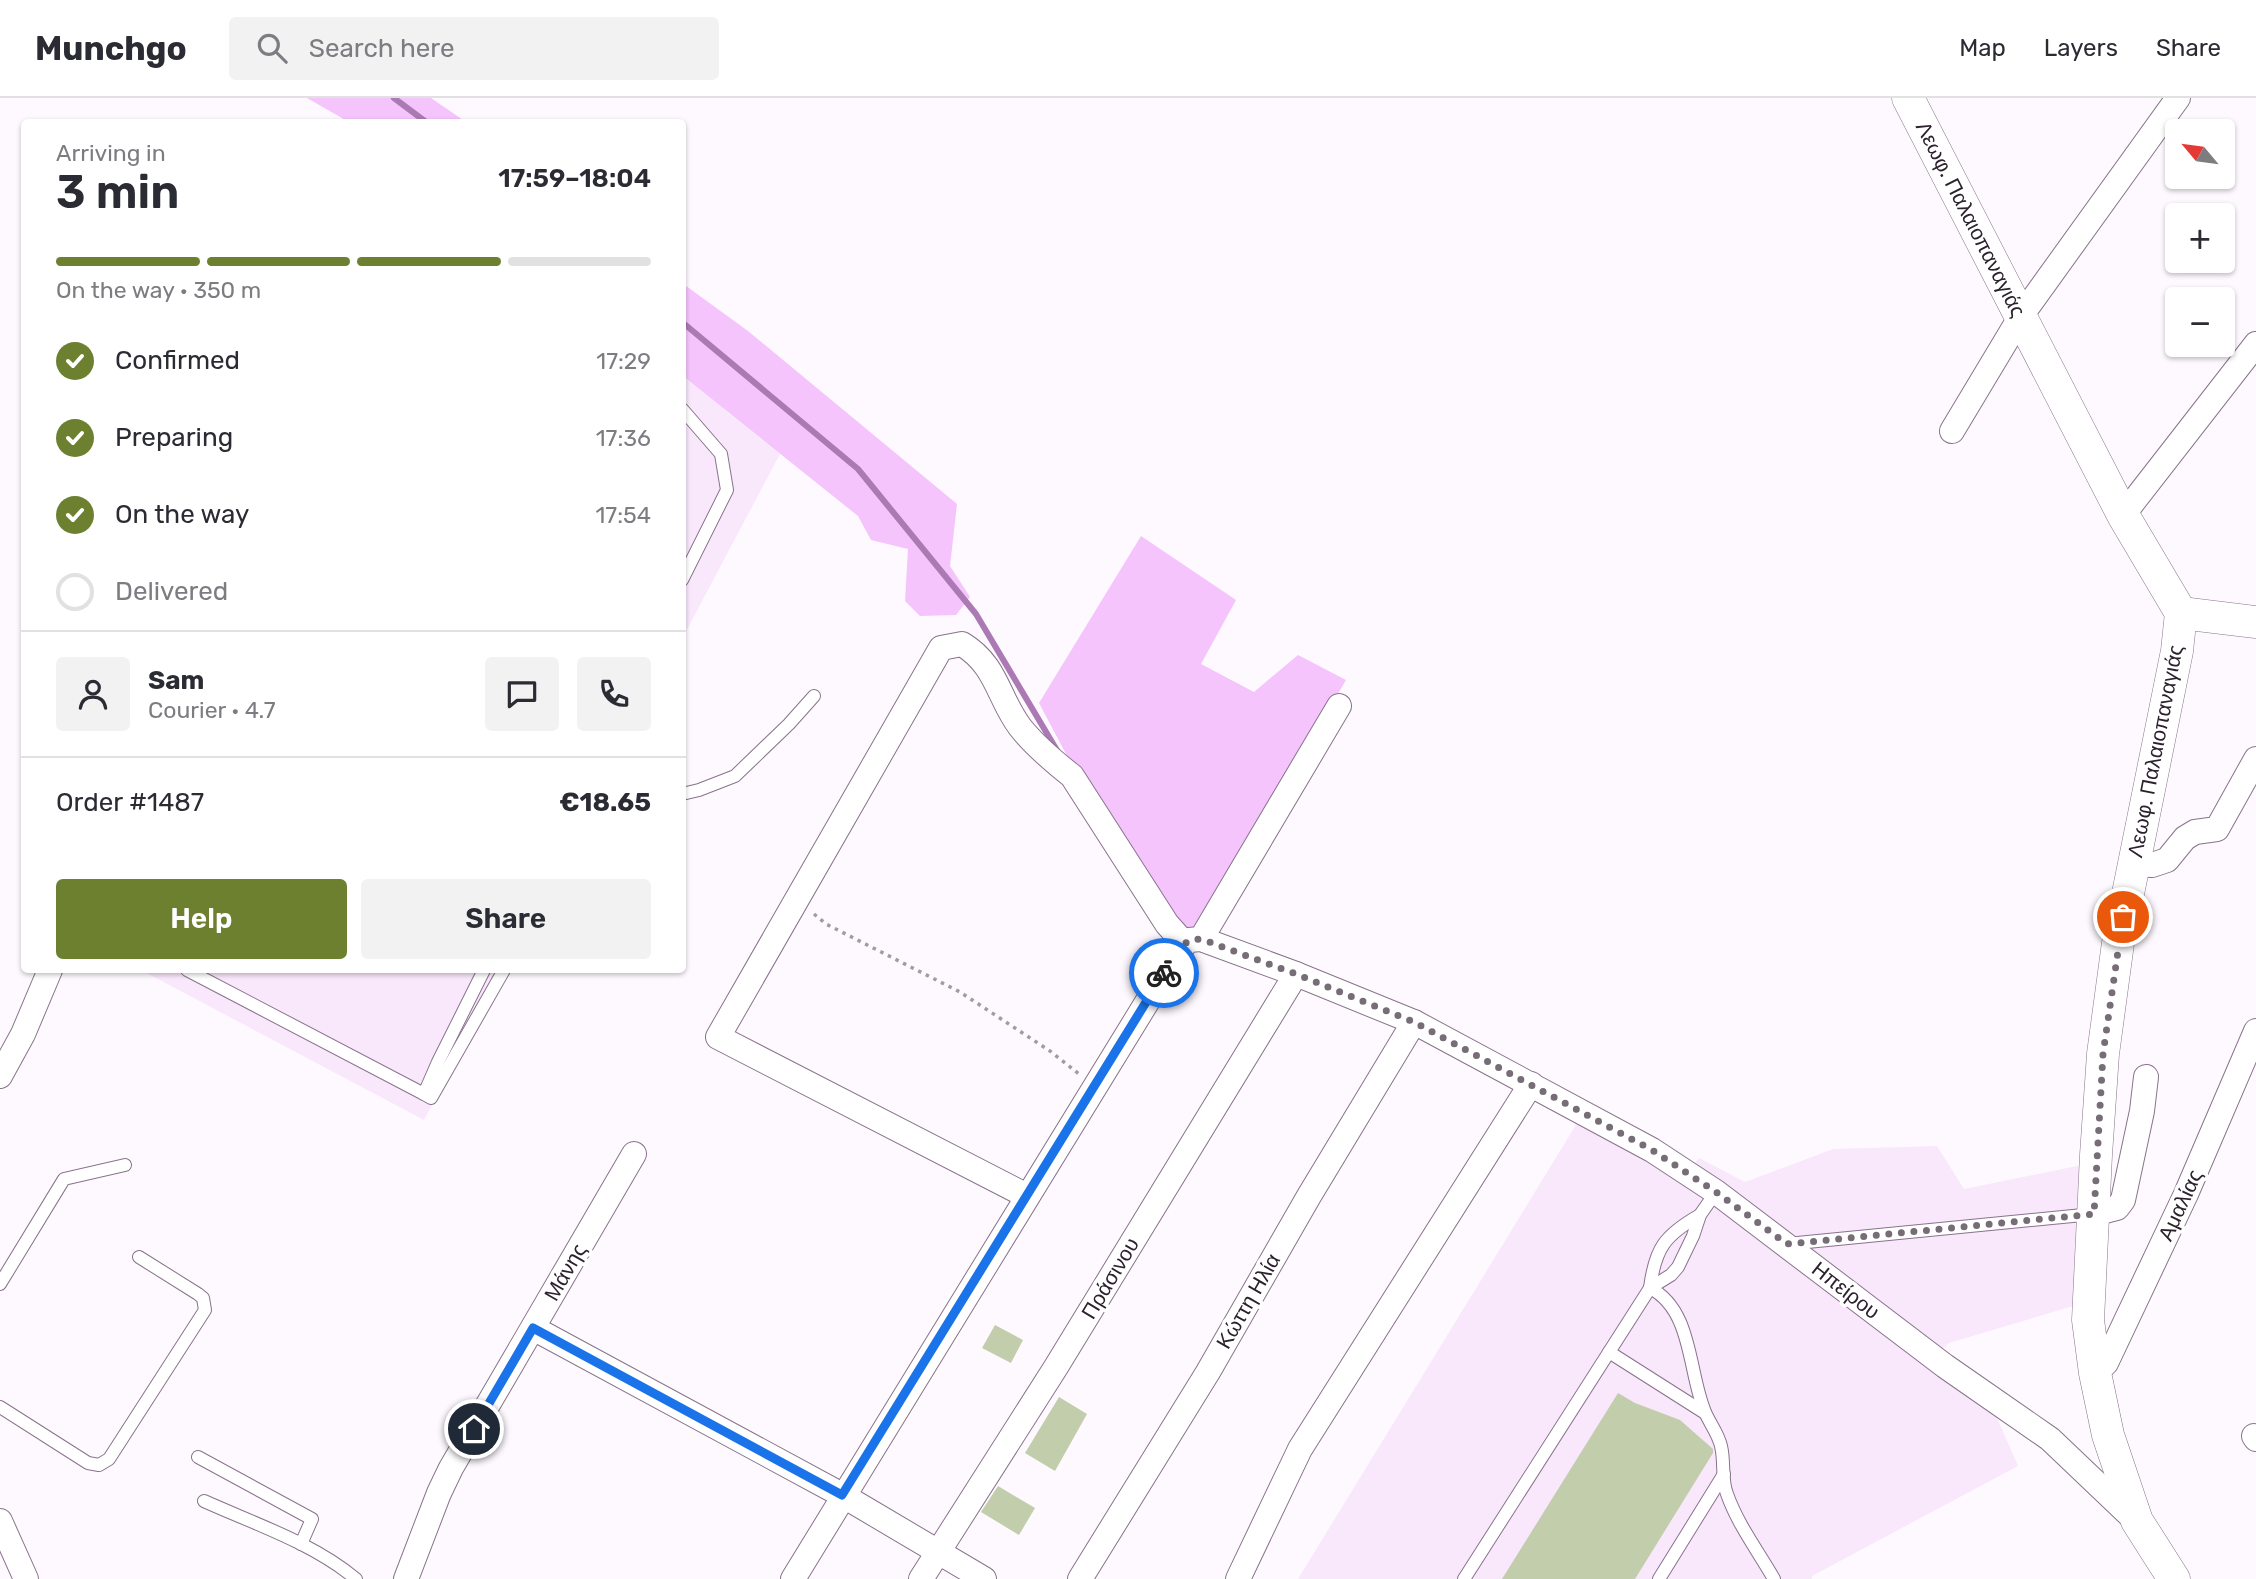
<!DOCTYPE html>
<meta charset="utf-8">
<style>
:root{--surface:#fff;--page:#f2f2f3;--text:#2b2b33;--muted:#7c7c81;--line:#e1e1e2;--accent:#6c8030}
body{margin:0;font-family:Rubik,sans-serif;background:var(--page);color:var(--text);height:100vh;display:flex;flex-direction:column;font-size:26px;white-space:nowrap}
*{box-sizing:border-box;margin:0}
p{font-size:23px;color:var(--muted)}
.icon{flex:none;width:38px;height:38px;fill:none;stroke:currentColor;stroke-width:2;stroke-linecap:round;stroke-linejoin:round}
.map{position:relative;flex:1;overflow:hidden}
.details{position:absolute;left:21px;top:21px;width:665px;height:854px;display:flex;flex-direction:column;background:var(--surface);border-radius:7px;box-shadow:0 2px 5px #0004}
.details>*{flex:none}
.needle{width:46px;rotate:299deg}
.controls{position:absolute;left:2165px;top:21px;display:grid;gap:14px}
.controls a{display:grid;place-items:center;width:70px;height:70px;border-radius:7px;background:var(--surface);box-shadow:0 2px 5px #0004;font-size:35px}
.pin{position:absolute;display:grid;place-items:center;width:60px;height:60px;color:#fff;margin:-30px;border:4px solid #fff;border-radius:50%;box-shadow:0 2px 7px #0007}
.courier{position:absolute;display:grid;place-items:center;width:70px;height:70px;margin:-35px;border:5px solid #1a73e8;border-radius:50%;background:#fff;color:#222;box-shadow:0 2px 9px #0007}
.summary em{font-style:normal;font-weight:600}
.summary div{display:flex;flex-direction:column-reverse}
.summary{display:flex;align-items:center;justify-content:space-between;height:119px;padding:0 35px}
h1{font-size:46px;font-weight:600;line-height:52px}
.bar{display:grid;grid-template-columns:repeat(4,1fr);gap:10px 7px;align-content:center;height:84px;padding:0 35px}
.bar i{height:9px;border-radius:5px;background:var(--line)}
.bar .active{background:var(--accent)}
.bar p{grid-column:span 4}
.line{display:flex;align-items:center;gap:18px;padding:0 35px;border-top:2px solid var(--line)}
.line div{flex:1}
.round{display:grid;place-items:center;flex:none;width:74px;height:74px;border-radius:7px;background:var(--page)}
ol{padding:0 35px;list-style:none}
li{display:flex;align-items:center;gap:21px;height:77px}
li p{margin-inline-start:auto}
li .icon{padding:7px;border-radius:50%;background:var(--accent);color:#fff;stroke-width:4}
li:last-child{color:var(--muted)}
li i{width:38px;height:38px;border:4px solid var(--line);border-radius:50%}
.button{display:flex;gap:14px;margin-top:auto;padding:14px 35px}
.button a{flex:1;height:80px;border-radius:7px;background:var(--accent);color:#fff;font-size:28px;font-weight:600;line-height:80px;text-align:center}
.button a+a{background:var(--page);color:var(--text)}
header{display:flex;align-items:center;gap:42px;box-sizing:border-box;height:98px;padding:0 35px;background:var(--surface);border-bottom:2px solid var(--line)}
header strong{font-size:33px}
nav{display:flex;gap:38px;margin-inline-start:auto;font-size:24px}
.search{width:490px;height:63px;background:var(--page);display:flex;align-items:center;gap:18px;box-sizing:border-box;padding:0 24px;border-radius:7px;color:var(--muted);font-size:26px}
.map>svg:first-child{display:block}
.built{fill:#f9e7fc}
.green{fill:#f5c4fd}
.lines{fill:none;stroke-linecap:round;stroke-linejoin:round}
.stream{stroke:#ab79b3;stroke-width:6}
.building{fill:#c2cdac}
.service-casing{stroke:#89738c;stroke-width:14}
.minor-casing{stroke:#89738c;stroke-width:26}
.tertiary-casing{stroke:#89738c;stroke-width:33}
.path{stroke:#a29ba3;stroke-width:3.5;stroke-dasharray:3.5 5;stroke-linecap:butt}
.service{stroke:#fff;stroke-width:12}
.minor{stroke:#fff;stroke-width:24}
.tertiary{stroke:#fff;stroke-width:32}
.done{stroke:#766d76;stroke-width:7;stroke-dasharray:0 12.6}
.route{stroke:#1a73e8;stroke-width:9}
.labels{text-anchor:middle;dominant-baseline:central;stroke-width:7;stroke-linejoin:round;paint-order:stroke}
.street-label{font-size:21px;fill:#2c222d;stroke:#fff}
</style>
<header>
<strong>Munchgo</strong>
<div class="search"><svg class="icon" aria-label="search" viewBox="0 0 24 24"><circle cx="10" cy="10" r="6"/><path d="M15 15l6 6"/></svg>Search here</div>
<nav><a>Map</a><a>Layers</a><a>Share</a></nav>
</header>
<div class="map">
<svg width="2256" height="1481" viewBox="0 0 2256 1481">
<rect width="100%" height="100%" fill="#fef9ff"/>
<g class="built">
<polygon points="683,278 780,356 683,539"/>
<polygon points="141,872 505,872 424,1022"/>
<polygon points="1579,1022 1684,1079 1699,1060 1745,1084 1833,1051 1937,1048 1964,1091 2082,1067 2073,1208 1949,1245 1929,1262 1993,1311 2018,1368 1812,1478 1812,1481 1298,1481"/>
</g>
<g class="green">
<polygon points="307,0 431,0 466,24 349,24"/>
<polygon points="682,185 748,233 957,406 950,468 970,499 956,517 920,518 905,503 908,451 871,442 858,418 683,278"/>
<polygon points="1141,438 1236,502 1201,566 1254,594 1298,557 1346,582 1199,832 1174,831 1075,673 1039,605"/>
</g>
<g class="lines">
<g class="stream">
<polyline points="394,0 426,24"/>
<polyline points="682,224 858,371 976,516 1058,654"/>
</g>
</g>
<g class="building">
<polygon points="995,1227 1023,1242 1011,1265 982,1250"/>
<polygon points="1618,1295 1635,1305 1680,1322 1713,1351 1713,1355 1635,1481 1502,1481"/>
<polygon points="1059,1299 1087,1316 1055,1373 1025,1355"/>
<polygon points="998,1388 1035,1410 1019,1437 981,1414"/>
</g>
<g class="lines">
<g class="service-casing">
<g id="service">
<polyline points="682,311 721,356 727,392 682,482"/>
<polyline points="682,696 699,692 735,678 789,626 814,598"/>
<polyline points="187,872 424,996 438,964 484,872"/>
<polyline points="424,996 431,1000 504,872"/>
<polyline points="1787,1146 2093,1116"/>
<polyline points="0,1186 64,1081 125,1067"/>
<path d="M1650,1190C1693,1212 1688,1274 1705,1314C1710,1326 1718,1335 1721,1348C1725,1364 1721,1381 1727,1396C1738,1427 1758,1453 1774,1481"/>
<path d="M1650,1190C1655,1150 1665,1137 1700,1117"/>
<polyline points="1609,1254 1705,1315"/>
<polyline points="0,1309 88,1365 99,1367 109,1361 205,1212 203,1200 198,1196 139,1159"/>
<polyline points="198,1359 312,1421 301,1446"/>
<path d="M204,1403C255,1426 313,1445 356,1481"/>
<polyline points="1464,1481 1650,1190 1671,1177 1678,1169 1693,1138 1700,1117 1716,1094"/>
<polyline points="1659,1481 1724,1376"/>
</g>
</g>
<g class="minor-casing">
<g id="minor">
<polyline points="1952,333 2021,218 2178,0"/>
<polyline points="2123,417 2256,246"/>
<polyline points="2132,766 2152,767 2167,762 2185,740 2195,734 2217,731 2256,661"/>
<polyline points="1201,841 1339,608"/>
<polyline points="0,978 23,936 50,872"/>
<path d="M1027,1098L718,939L941,550L962,546C997,567 998,600 1020,629C1035,648 1053,663 1072,678L1167,826L1184,845"/>
<polyline points="2094,1116 2117,1110 2123,1102 2142,1013 2146,979"/>
<polyline points="533,1230 842,1397 984,1481"/>
<polyline points="2095,1275 2106,1265 2186,1096 2256,933"/>
<polyline points="2254,1338 2256,1341"/>
<polyline points="0,1423 26,1481"/>
<polyline points="406,1481 439,1395 451,1370 634,1056"/>
<polyline points="793,1481 1179,852 1189,842 1201,841 1296,876 1414,924 1652,1052 1716,1094 1945,1268 2050,1341 2136,1423"/>
<polyline points="921,1481 1056,1269 1296,876"/>
<polyline points="1080,1481 1208,1274 1309,1098 1414,924"/>
<polyline points="1238,1481 1300,1351 1531,986"/>
</g>
</g>
<g class="tertiary-casing">
<g id="tertiary">
<polyline points="1908,0 2123,417 2181,515 2177,553 2118,845 2103,956 2096,1057 2088,1222 2095,1275 2108,1337 2137,1423 2174,1481"/>
<polyline points="2181,515 2256,524"/>
</g>
</g>
<polyline class="path" points="814,816 826,826 960,894 1050,953 1079,976"/>
<use href="#service" class="service"/>
<use href="#minor" class="minor"/>
<use href="#tertiary" class="tertiary"/>
</g>
<g class="lines">
<path class="done" d="M1164,875C1175,858 1178,842 1201,841L1296,876L1414,924L1652,1052L1716,1094L1787,1146L2094,1116L2103,956L2123,819"/>
<polyline class="route" points="474,1331 533,1230 842,1397 1164,875"/>
</g>
<g class="labels">
<g class="street-label">
<text transform="translate(1971 121) rotate(63)">Λεωφ. Παλαιοπαναγιάς</text>
<text transform="translate(2155 653) rotate(-79)">Λεωφ. Παλαιοπαναγιάς</text>
<text transform="translate(2180 1107) rotate(-65)">Αμαλίας</text>
<text transform="translate(565 1174) rotate(-60)">Μάνης</text>
<text transform="translate(1110 1180) rotate(-59)">Πράσινου</text>
<text transform="translate(1846 1192) rotate(38)">Ηπείρου</text>
<text transform="translate(1248 1203) rotate(-60)">Κώττη Ηλία</text>
</g>
</g>
</svg>
<div class="controls">
<a><svg class="needle" viewBox="-14 -14 28 28"><path d="M0-13l5 13h-10z" fill="#e53935"/><path d="M0 13l5-13h-10z" fill="#7c7c81"/></svg></a>
<a>+</a>
<a>−</a>
</div>
<div class="pin" style="left:2123px;top:819px;background:#ea580c"><svg class="icon" aria-label="bag" viewBox="0 0 24 24"><path d="M5 8h14l-1 12H6zM9 8a3 3 0 0 1 6 0"/></svg></div>
<div class="pin" style="left:474px;top:1331px;background:#1f2937"><svg class="icon" aria-label="home" viewBox="0 0 24 24"><path d="M3 11l9-7 9 7M6 9v11h12V9"/></svg></div>
<div class="courier" style="left:1164px;top:875px"><svg class="icon" aria-label="bike" viewBox="0 0 24 24"><circle cx="6" cy="16" r="4"/><circle cx="18" cy="16" r="4"/><path d="M6 16l4-8h5l3 8M10 8l3 8H6M13 5h3"/></svg></div>
<section class="details">
<div class="summary"><div><h1>3 min</h1><p>Arriving in</p></div><em>17:59–18:04</em></div>
<div class="bar"><i class="active"></i><i class="active"></i><i class="active"></i><i></i><p>On the way · 350 m</p></div>
<ol>
<li><svg class="icon" aria-label="check" viewBox="0 0 24 24"><path d="M5 12l5 5 9-10"/></svg>Confirmed<p>17:29</p></li>
<li><svg class="icon" aria-label="check" viewBox="0 0 24 24"><path d="M5 12l5 5 9-10"/></svg>Preparing<p>17:36</p></li>
<li><svg class="icon" aria-label="check" viewBox="0 0 24 24"><path d="M5 12l5 5 9-10"/></svg>On the way<p>17:54</p></li>
<li><i></i>Delivered</li>
</ol>
<div class="line" style="height:126px"><a class="round"><svg class="icon" aria-label="person" viewBox="0 0 24 24"><circle cx="12" cy="8" r="4"/><path d="M4 21q1-7 8-7t8 7"/></svg></a><div><b>Sam</b><p>Courier · 4.7</p></div><a class="round"><svg class="icon" aria-label="chat" viewBox="0 0 24 24"><path d="M4 5h16v11H9l-5 4z"/></svg></a><a class="round"><svg class="icon" aria-label="phone" viewBox="0 0 24 24"><path d="M5 4h4l2 5-3 2q2 4 5 5l2-3 5 2v4C11 20 4 13 5 4z"/></svg></a></div>
<div class="line" style="height:91px"><div>Order #1487</div><b>€18.65</b></div>
<div class="button"><a>Help</a><a>Share</a></div>
</section>
</div>
